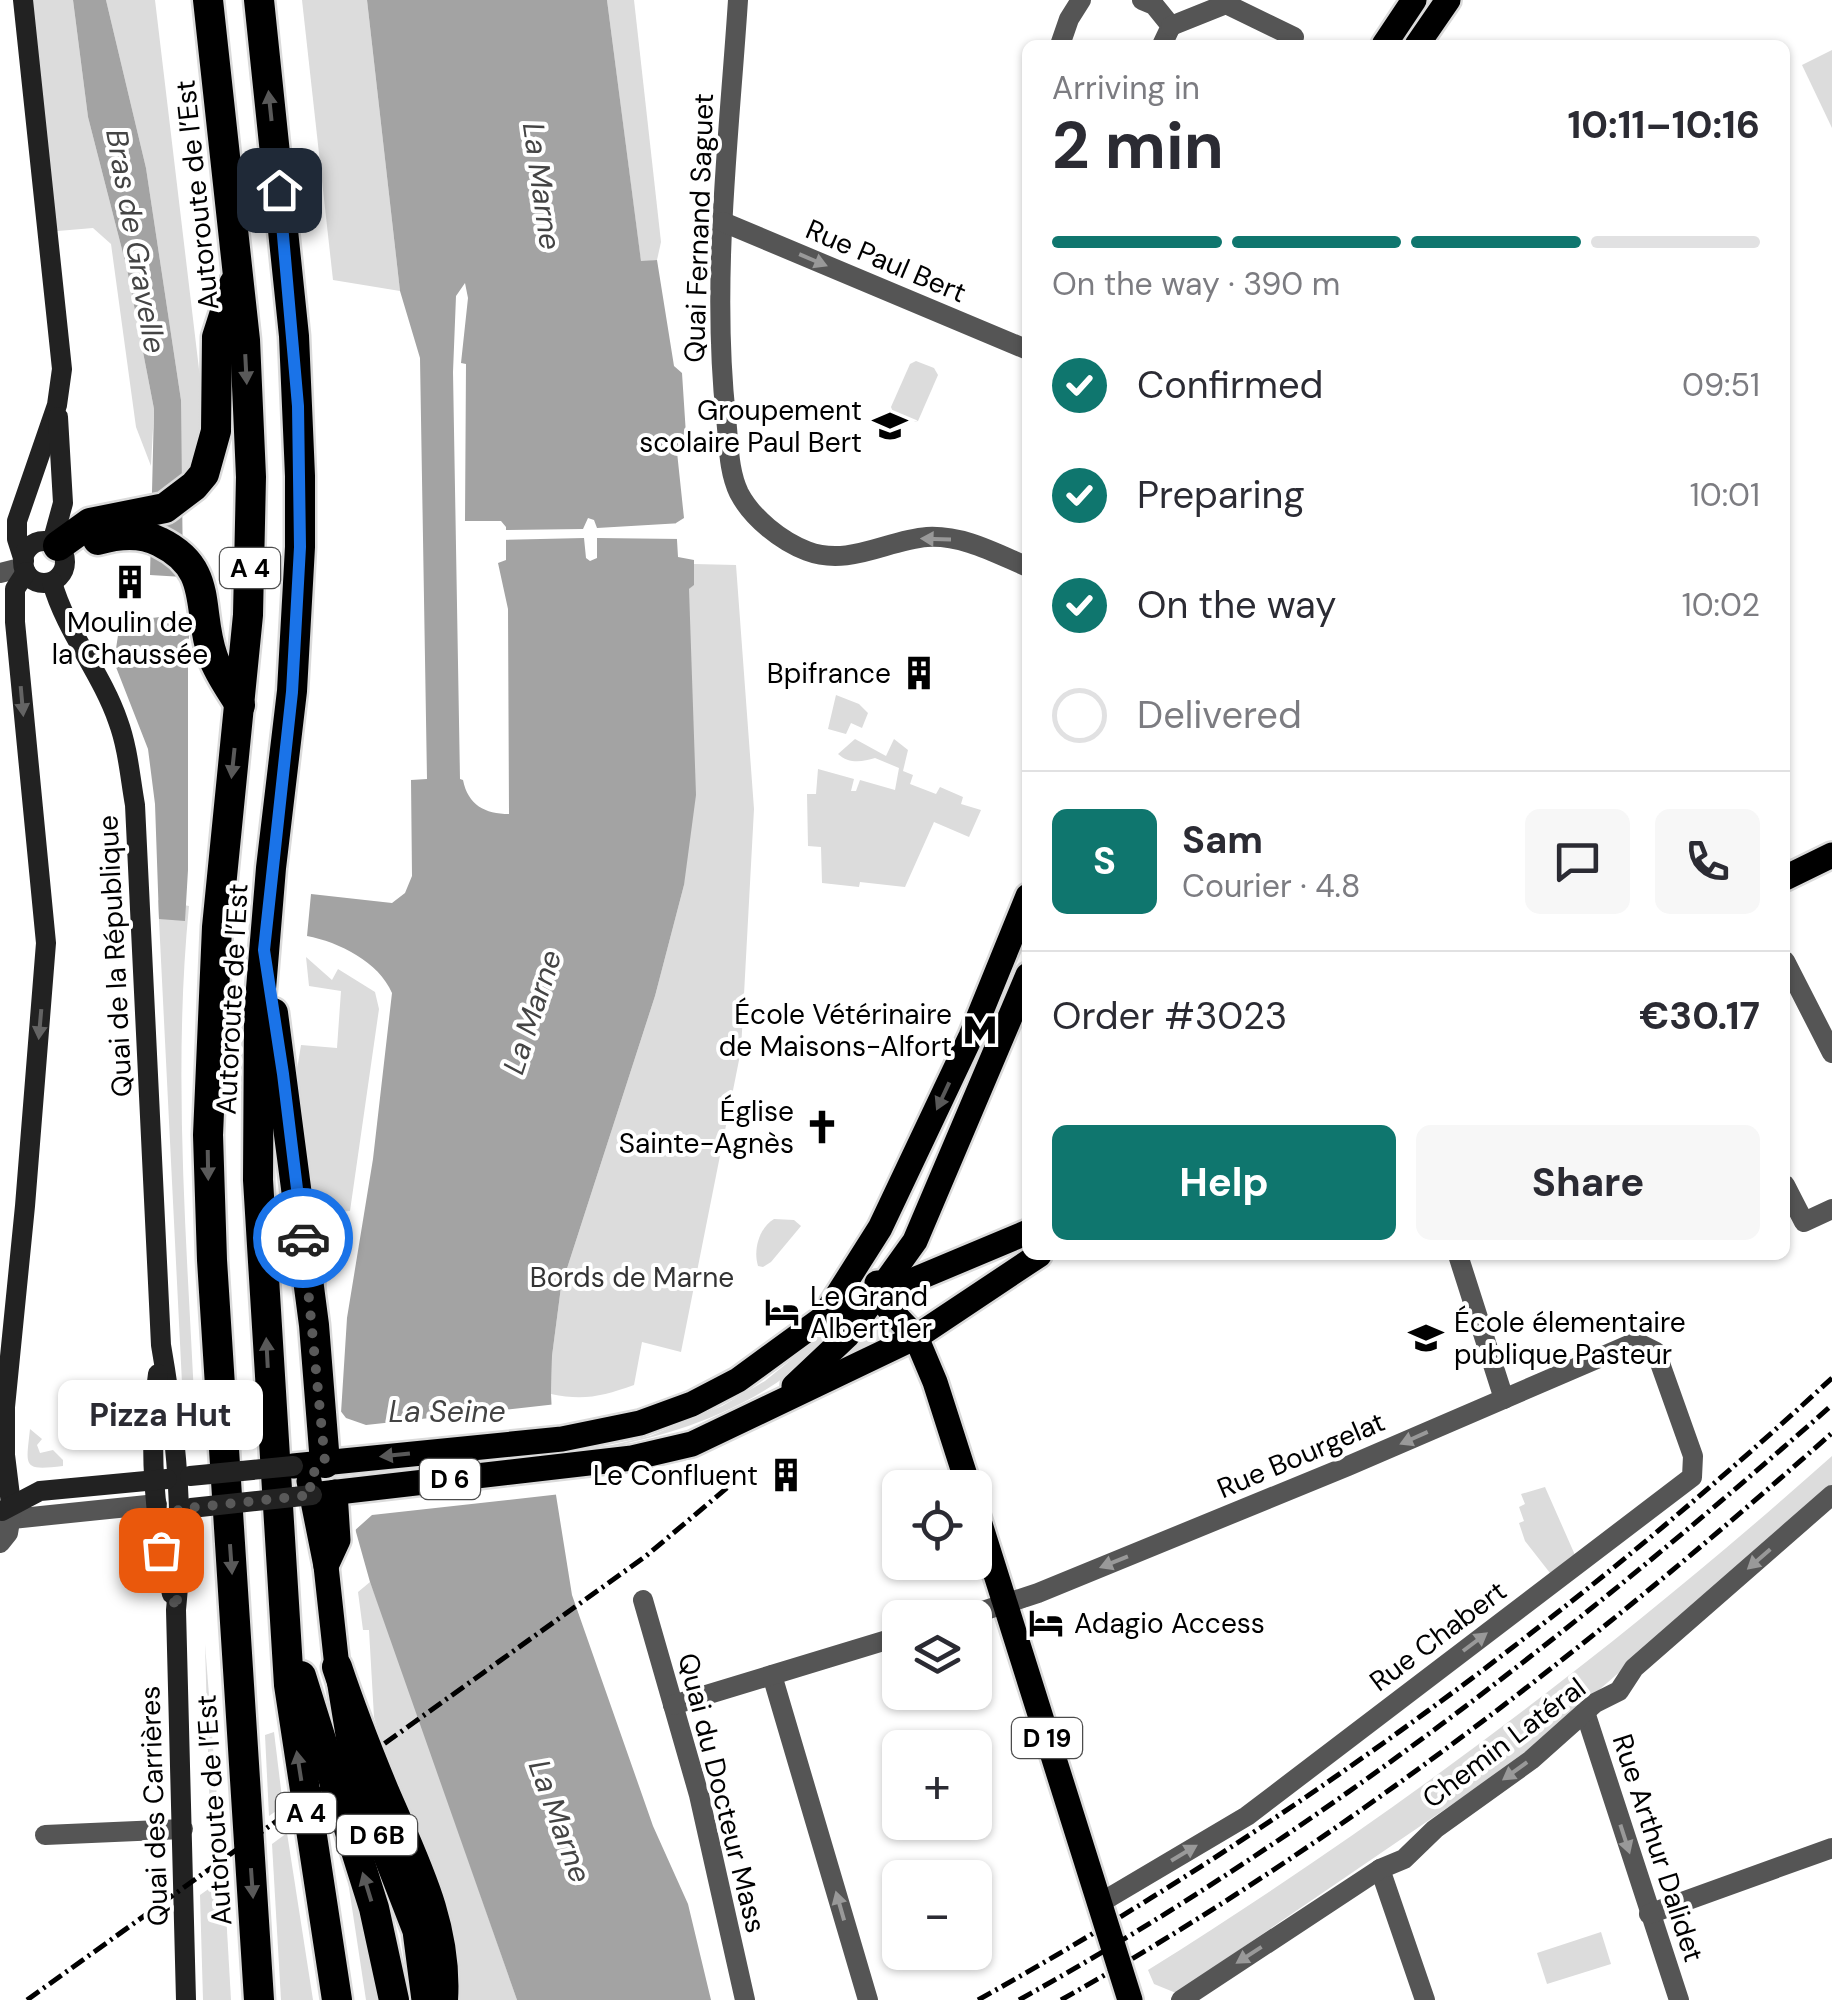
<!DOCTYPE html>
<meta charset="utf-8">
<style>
:root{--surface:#fff;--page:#f7f7f7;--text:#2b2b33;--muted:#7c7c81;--line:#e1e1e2;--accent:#0f766e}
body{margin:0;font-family:"DM Sans",sans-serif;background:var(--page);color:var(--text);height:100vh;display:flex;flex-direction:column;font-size:38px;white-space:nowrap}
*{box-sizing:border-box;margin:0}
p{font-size:32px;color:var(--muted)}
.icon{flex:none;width:55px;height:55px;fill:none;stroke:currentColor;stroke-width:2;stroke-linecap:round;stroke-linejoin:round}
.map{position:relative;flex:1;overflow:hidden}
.drawer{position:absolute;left:1022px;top:40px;width:768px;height:1220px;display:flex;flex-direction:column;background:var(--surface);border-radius:15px;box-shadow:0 2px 8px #0004}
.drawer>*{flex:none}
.controls{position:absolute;left:882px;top:1470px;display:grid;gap:20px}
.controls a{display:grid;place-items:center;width:110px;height:110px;border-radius:15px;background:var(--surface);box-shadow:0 2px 8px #0004;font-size:50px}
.pin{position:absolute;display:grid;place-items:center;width:85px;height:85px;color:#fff;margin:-42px;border-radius:20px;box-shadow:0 5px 15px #0006}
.courier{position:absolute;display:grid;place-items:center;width:100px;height:100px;margin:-50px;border:8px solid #1a73e8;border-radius:50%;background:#fff;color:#222;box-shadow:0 2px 12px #0007}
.bubble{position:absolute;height:70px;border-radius:15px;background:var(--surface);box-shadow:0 2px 8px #0004;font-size:32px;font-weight:700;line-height:70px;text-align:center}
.head em{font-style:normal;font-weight:700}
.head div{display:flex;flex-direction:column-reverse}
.head{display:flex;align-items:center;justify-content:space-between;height:170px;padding:0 30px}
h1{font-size:65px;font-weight:700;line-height:75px}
.bar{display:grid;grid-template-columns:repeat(4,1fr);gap:15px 10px;align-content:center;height:120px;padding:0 30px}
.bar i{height:12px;border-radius:8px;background:var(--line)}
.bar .current{background:var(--accent)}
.bar p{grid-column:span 4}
.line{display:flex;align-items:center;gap:25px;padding:0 30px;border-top:2px solid var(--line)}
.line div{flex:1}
.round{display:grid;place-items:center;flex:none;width:105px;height:105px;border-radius:15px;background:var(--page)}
ol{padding:0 30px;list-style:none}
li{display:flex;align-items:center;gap:30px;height:110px}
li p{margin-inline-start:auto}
li .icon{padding:10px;border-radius:50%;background:var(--accent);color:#fff;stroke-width:4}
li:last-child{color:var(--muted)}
li i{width:55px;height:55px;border:5px solid var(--line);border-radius:50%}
.cta{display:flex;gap:20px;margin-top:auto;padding:20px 30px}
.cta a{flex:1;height:115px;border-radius:15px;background:var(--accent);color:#fff;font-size:40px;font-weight:700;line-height:115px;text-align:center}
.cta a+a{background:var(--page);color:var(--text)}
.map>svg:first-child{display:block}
.green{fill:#dcdcdc}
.water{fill:#a3a3a3;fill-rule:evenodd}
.pier{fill:#fff}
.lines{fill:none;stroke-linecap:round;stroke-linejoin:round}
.primary-casing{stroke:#dbdbdb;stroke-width:30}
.highway-casing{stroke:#dbdbdb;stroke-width:35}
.street{stroke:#555;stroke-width:20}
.secondary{stroke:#222;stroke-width:20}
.primary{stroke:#000;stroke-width:25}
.highway{stroke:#000;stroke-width:30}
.rail{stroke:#000;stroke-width:5;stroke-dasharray:15 5 2.5 5;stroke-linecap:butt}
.secondary-bridge{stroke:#222;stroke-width:20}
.oneway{fill:#595959}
.oneway2{fill:#999}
.oneway3{fill:#646464}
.done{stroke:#595959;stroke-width:10;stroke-dasharray:0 18}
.route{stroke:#1a73e8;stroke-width:12}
.labels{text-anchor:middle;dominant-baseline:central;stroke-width:8;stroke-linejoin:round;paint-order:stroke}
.shield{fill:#fff;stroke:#4c4c4c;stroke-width:2.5}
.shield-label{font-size:25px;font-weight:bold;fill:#000}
.street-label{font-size:28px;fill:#000;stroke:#fff}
.poi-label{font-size:28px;fill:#000;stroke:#fff;text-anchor:end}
.park-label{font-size:28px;fill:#333;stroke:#fff}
.water-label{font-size:30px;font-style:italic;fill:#444;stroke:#fff}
</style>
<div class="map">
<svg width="1832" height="2000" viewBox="0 0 1832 2000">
<rect width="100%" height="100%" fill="#fff"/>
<g class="green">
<polygon points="26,0 73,0 88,117 127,269 154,409 151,466 136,427 111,244 93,228 46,232"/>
<polygon points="106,0 155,0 201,386 200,439 187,477 181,475 181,400 146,168"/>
<polygon points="302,0 367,0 400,291 333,280"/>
<polygon points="607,0 634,0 661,242 657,260 641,262"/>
<polygon points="1832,50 1832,128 1802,65"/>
<polygon points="916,361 934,368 938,375 918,421 913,422 893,412 891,407 910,364"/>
<path d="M694,564L736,565L754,809L741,1050L681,1352L642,1342L634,1385C603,1396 584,1401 551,1394L552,1356L561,1287L655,996L684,885L689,589L694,584Z"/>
<polygon points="836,695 859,704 868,713 862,728 851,723 846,734 828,729"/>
<path d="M855,739L886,756L894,739L908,750L903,771L913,775L910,784L936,794L940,787L963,797L961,804L981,810L969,837L934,822L905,887L860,882L859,887L822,883L821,847L808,846L807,794H816L818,769L854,779L851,791H856L860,780L895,790L899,768L875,758C862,762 849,764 838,754Z"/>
<path d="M158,900L189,906C173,1068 186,1233 194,1395L185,1397L182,1383Z"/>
<polygon points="306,957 332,980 338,969 375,992 379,1009 350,1211 336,1212 326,1289 319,1271 294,1088 301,1045 337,1048 341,991 309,986"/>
<path d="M774,1219L794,1220L801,1226L771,1262L763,1267L758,1266C753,1250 759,1228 774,1219Z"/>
<polygon points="876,1314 888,1321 894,1334 829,1367"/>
<path d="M848,1320C829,1338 810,1357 790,1373C733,1417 656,1440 587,1451L650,1436L722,1406L765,1381L820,1336Z"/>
<path d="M30,1429L42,1439L37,1445L40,1453L53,1450L63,1460V1466C22,1471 26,1467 30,1429Z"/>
<path d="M1832,1456V1487L1523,1756L1176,1993L1154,1984L1148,1970C1390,1819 1619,1646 1832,1456Z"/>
<polygon points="1545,1487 1575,1555 1550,1573 1525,1541 1519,1523 1524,1521 1519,1507 1525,1504 1521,1494"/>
<polygon points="370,1582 388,1629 517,2000 456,2000 374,1717 369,1630 363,1630 358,1592"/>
<polygon points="205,1644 221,1850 211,1857"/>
<polygon points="274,1732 283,1806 269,1816 265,1735"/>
<polygon points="339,1822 388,2000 366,2000"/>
<polygon points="287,1833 313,2000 281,2000 272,1844"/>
<polygon points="224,1878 231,2000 203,2000 200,1895"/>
<polygon points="1601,1932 1611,1964 1547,1984 1537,1953"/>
</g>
<g class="water">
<polygon points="73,0 106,0 146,168 181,400 183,577 150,575 154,409 127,269 88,117"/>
<path d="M367,0H607L641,261L657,260L674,366L682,373L687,450L677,452L684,518L676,523L678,557L694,560V585L689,589L696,795L684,885L655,996L561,1287L552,1356L551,1394L556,1495L572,1595L653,1826L688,1904L711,2000H517L370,1582L356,1532L341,1413L347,1318L373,1159L392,993C379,962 339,942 307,936L311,894L392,903L405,893L412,876L411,780L427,779L420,358L400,291ZM465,283L468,298L461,363L466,364L465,521H501L506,527V560L498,563L508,609L509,814C485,814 468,805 463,780L460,779L453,372L456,296Z"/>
<polygon points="192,613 188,645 188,870 185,921 159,919 155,804 148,749 114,662 120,622"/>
</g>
<g class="pier">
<polygon points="588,518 594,520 597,528 682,523 681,539 597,538 597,558 590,561 586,558 584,538 501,540 501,530 583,529"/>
<polygon points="557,1404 561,1494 372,1515 353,1532 353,1541 336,1405 346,1418 366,1425"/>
</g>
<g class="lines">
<g class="primary-casing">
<g id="primary">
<polyline points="1384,45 1414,0"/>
<polyline points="1417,45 1448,0"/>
<polyline points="1785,878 1832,855"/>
<polyline points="877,1283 876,1295 916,1337 935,1382 969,1488"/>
<polyline points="823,1318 880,1228 971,1036 1028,896"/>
<polyline points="794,1386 847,1336 915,1241 1028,975"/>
<polyline points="293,1466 562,1439 640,1423 692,1404 738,1380 823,1318 1028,1232"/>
<polyline points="309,1481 326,1566 337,1667 350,1747 366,1805 415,1931 424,2000"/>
<polyline points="312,1495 632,1458 692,1444 916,1337 1039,1255"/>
<polyline points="975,1508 1130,2000"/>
<polyline points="326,1566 338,1540 335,1492"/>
</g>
</g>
<g class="highway-casing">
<g id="highway">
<polyline points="208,0 245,340 251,477 248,615 217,927 208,1135 212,1260 259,2000"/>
<polyline points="259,0 294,336 300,476 300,547 292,691 271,868 259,1013 258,1180 289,1685 337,2000"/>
<path d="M98,540C118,534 141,532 160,542C215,569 196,610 213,657C219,674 231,690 240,705"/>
<polyline points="58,546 90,523 165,508 194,486 204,474 216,431 217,337 234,284"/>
<polyline points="273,1013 314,1325 325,1463"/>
<path d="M337,1667C351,1709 367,1750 384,1791C413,1859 448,1924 443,2000"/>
<polyline points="301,1676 374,1908 394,2000"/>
</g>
</g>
<g class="street">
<path d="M738,0C729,139 711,279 726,418C729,443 728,470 739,493C752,518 781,541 807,551C849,567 887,540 927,537C963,535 995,553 1028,567"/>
<polyline points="1142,0 1154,5 1171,26 1162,45"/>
<polyline points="1171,26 1226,4 1294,37 1289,45"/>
<polyline points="1060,45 1069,19 1081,0"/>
<polyline points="723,222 1028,350"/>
<polyline points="0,573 24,567"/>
<polyline points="1785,961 1832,1053"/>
<polyline points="1785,1185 1804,1222 1832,1209"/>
<polyline points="1458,1255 1504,1399"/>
<polyline points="12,1519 157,1504"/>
<polyline points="0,1543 8,1533 12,1509"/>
<polyline points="643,1600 699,1795 745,2000"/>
<polyline points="961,1618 1038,1593 1348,1466 1636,1342 1656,1352 1693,1456 1692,1477 1247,1816 1100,1903"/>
<polyline points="772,1675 868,2000"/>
<polyline points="673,1705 900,1636"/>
<polyline points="1585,1712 1679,2000"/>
<polyline points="45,1835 183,1829"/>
<polyline points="1380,1869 1425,2000"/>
<polyline points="1649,1914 1832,1848"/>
<polyline points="1181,2000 1380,1869 1404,1859 1435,1829 1531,1760 1595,1703 1619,1691 1634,1668 1832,1495"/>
</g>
<g class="secondary">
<polyline points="23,0 62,369 57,405 17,521 17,539 24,561"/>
<circle cx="44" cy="562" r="21"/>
<polyline points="52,543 63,503 58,417"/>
<path d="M52,582C66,632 101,672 118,721C128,748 130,777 135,805L161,1345C176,1431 185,1523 176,1610L186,2000"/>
<path d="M158,1374C148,1446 154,1523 172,1594"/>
<polyline points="11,1504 5,1455 5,1407 25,1206 46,943 15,622 15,589 26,572"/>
<polyline points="2,1511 40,1491 167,1479"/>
</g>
<use href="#primary" class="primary"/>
<use href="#highway" class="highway"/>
<g class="rail">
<polyline points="27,2000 646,1556 728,1487"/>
<path d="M978,2000C1283,1830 1576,1615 1832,1378"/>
<path d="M1019,2000C1314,1836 1580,1627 1832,1405"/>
<path d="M1061,2000C1339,1844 1594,1644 1832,1433"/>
</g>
<g class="secondary-bridge">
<polyline points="190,1476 293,1466"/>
<polyline points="191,1508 312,1495"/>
</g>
</g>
<defs><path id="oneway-solid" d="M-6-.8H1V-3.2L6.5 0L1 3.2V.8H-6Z" transform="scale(2.5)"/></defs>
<g class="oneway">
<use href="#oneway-solid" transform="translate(270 106) rotate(-96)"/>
<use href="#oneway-solid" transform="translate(246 369) rotate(87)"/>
<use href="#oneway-solid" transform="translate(233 763) rotate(96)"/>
<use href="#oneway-solid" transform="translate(943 1096) rotate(115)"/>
<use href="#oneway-solid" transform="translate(208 1165) rotate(89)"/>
<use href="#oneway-solid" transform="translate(267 1353) rotate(-93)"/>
<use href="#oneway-solid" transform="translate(395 1455) rotate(174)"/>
<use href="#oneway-solid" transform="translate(231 1559) rotate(86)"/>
<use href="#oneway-solid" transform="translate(299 1766) rotate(-99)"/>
<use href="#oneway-solid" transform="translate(252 1883) rotate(86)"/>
<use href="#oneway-solid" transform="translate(367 1887) rotate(-107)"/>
</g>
<g class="oneway2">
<use href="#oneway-solid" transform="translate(813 260) rotate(23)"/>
<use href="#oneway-solid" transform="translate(936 539) rotate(-178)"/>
<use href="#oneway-solid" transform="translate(1414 1438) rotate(156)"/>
<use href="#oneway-solid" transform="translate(1759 1559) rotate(139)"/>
<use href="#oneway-solid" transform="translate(1114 1562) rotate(158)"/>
<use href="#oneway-solid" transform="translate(1475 1642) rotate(-37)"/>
<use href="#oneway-solid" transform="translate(1515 1771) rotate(144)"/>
<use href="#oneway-solid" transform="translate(1625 1839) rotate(72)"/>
<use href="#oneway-solid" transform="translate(1184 1853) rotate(-31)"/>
<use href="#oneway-solid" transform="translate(840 1906) rotate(-106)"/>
<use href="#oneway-solid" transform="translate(1249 1955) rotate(147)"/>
</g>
<g class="oneway3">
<use href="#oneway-solid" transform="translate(22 701) rotate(85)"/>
<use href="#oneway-solid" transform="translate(40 1024) rotate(95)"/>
</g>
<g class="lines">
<polyline class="done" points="161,1550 176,1610 181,1558 178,1509 312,1495 308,1478 325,1462 303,1238"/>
<polyline class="route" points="279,190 298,406 300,547 292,692 264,950 283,1074 303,1238"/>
</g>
<defs>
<g id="school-bare" transform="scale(2.7)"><path d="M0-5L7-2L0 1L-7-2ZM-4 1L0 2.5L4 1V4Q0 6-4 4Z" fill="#000" stroke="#fff" stroke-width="2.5" paint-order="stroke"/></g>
<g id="building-bare" transform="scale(2.7)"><path d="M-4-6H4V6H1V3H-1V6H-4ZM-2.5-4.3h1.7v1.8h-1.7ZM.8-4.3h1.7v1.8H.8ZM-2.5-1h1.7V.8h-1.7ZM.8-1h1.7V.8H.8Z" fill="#000" stroke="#fff" stroke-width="2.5" paint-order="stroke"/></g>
<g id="metro-bare" transform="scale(2.7)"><path d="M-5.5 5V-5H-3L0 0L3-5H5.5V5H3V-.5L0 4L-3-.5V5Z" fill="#000" stroke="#fff" stroke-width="2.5" paint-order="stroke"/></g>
<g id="church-bare" transform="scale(2.7)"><path d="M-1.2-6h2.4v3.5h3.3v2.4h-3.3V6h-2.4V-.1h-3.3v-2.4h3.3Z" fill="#000" stroke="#fff" stroke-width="2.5" paint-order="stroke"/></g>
<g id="hotel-bare" transform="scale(2.7)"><path d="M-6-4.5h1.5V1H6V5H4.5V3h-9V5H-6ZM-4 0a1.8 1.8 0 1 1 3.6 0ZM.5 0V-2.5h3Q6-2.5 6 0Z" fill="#000" stroke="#fff" stroke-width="2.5" paint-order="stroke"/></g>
</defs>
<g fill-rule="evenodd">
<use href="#school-bare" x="890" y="426"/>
<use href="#building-bare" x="130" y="582"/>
<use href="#building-bare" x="919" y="673"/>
<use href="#metro-bare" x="980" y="1030"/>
<use href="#church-bare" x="822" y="1127"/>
<use href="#hotel-bare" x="782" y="1312"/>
<use href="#school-bare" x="1426" y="1338"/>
<use href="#building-bare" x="786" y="1475"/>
<use href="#hotel-bare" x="1046" y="1623"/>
</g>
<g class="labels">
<g class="shield">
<rect x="220" y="548" width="60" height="40" rx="8"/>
<rect x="420" y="1459" width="60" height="40" rx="8"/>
<rect x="1012" y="1718" width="70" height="40" rx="8"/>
<rect x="276" y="1793" width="60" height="40" rx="8"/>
<rect x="337" y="1815" width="80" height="40" rx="8"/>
</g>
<g class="shield-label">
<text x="250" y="568">A 4</text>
<text x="450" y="1479">D 6</text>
<text x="1047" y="1738">D 19</text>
<text x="306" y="1813">A 4</text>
<text x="377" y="1835">D 6B</text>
</g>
<g class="street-label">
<text transform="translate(197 195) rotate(-96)">Autoroute de l’Est</text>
<text transform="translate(699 228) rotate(-88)">Quai Fernand Saguet</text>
<text transform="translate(886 261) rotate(23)">Rue Paul Bert</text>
<text transform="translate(115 956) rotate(-93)">Quai de la République</text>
<text transform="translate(232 999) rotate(-87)">Autoroute de l’Est</text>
<text transform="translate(1301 1455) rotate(-23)">Rue Bourgelat</text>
<text transform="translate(1438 1636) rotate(-37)">Rue Chabert</text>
<text transform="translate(1504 1743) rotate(-37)">Chemin Latéral</text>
<text transform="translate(722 1793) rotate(76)">Quai du Docteur Mass</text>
<text transform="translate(154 1806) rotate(-92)">Quai des Carrières</text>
<text transform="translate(214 1810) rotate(-94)">Autoroute de l’Est</text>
<text transform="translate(1658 1848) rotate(72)">Rue Arthur Dalidet</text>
</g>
<g class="poi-label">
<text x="862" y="410">Groupement<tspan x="862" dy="32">scolaire Paul Bert</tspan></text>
<text x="130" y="622" text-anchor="middle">Moulin de<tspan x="130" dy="32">la Chaussée</tspan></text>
<text x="891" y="673">Bpifrance</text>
<text x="952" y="1014">École Vétérinaire<tspan x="952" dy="32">de Maisons-Alfort</tspan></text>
<text x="794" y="1111">Église<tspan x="794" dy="32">Sainte-Agnès</tspan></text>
<text x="810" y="1296" text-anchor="start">Le Grand<tspan x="810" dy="32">Albert 1er</tspan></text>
<text x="1454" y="1322" text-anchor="start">École élementaire<tspan x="1454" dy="32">publique Pasteur</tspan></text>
<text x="758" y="1475">Le Confluent</text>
<text x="1074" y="1623" text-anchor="start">Adagio Access</text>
</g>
<g class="park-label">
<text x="632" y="1277">Bords de Marne</text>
</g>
<g class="water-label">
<text transform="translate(542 186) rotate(82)">La Marne</text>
<text transform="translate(136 241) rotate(80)">Bras de Gravelle</text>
<text transform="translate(532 1012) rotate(-72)">La Marne</text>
<text x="447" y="1411">La Seine</text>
<text transform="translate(560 1821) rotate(70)">La Marne</text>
</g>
</g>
</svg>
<div class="controls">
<a><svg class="icon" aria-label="locate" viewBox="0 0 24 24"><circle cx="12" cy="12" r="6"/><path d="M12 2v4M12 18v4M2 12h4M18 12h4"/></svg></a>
<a><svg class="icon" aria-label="layers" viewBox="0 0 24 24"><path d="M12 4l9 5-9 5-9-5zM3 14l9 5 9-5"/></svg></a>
<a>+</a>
<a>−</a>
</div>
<div class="pin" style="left:161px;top:1550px;background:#ea580c"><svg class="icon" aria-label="bag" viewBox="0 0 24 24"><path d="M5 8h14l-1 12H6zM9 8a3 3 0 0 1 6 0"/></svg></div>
<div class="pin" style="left:279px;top:190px;background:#1f2937"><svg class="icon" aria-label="home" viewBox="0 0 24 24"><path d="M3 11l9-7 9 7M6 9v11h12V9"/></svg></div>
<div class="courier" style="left:303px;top:1238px"><svg class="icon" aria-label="car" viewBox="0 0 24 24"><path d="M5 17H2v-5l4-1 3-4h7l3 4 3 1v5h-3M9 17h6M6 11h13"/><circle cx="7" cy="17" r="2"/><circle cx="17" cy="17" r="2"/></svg></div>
<div class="bubble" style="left:58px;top:1380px;width:205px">Pizza Hut</div>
<section class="drawer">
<div class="head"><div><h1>2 min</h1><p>Arriving in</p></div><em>10:11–10:16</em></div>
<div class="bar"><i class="current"></i><i class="current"></i><i class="current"></i><i></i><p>On the way · 390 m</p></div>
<ol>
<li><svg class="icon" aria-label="check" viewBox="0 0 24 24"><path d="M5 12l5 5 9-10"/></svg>Confirmed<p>09:51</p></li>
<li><svg class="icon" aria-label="check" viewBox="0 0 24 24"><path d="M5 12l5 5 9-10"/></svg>Preparing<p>10:01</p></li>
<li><svg class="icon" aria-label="check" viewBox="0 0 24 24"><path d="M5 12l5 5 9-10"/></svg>On the way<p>10:02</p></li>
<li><i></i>Delivered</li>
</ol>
<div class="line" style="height:180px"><b class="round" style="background:var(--accent);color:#fff">S</b><div><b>Sam</b><p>Courier · 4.8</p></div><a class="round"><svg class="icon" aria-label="chat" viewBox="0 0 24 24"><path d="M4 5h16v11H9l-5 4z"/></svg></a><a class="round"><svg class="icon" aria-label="phone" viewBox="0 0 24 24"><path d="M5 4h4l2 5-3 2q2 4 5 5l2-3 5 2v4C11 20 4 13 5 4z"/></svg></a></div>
<div class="line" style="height:130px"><div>Order #3023</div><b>€30.17</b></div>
<div class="cta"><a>Help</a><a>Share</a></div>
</section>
</div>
